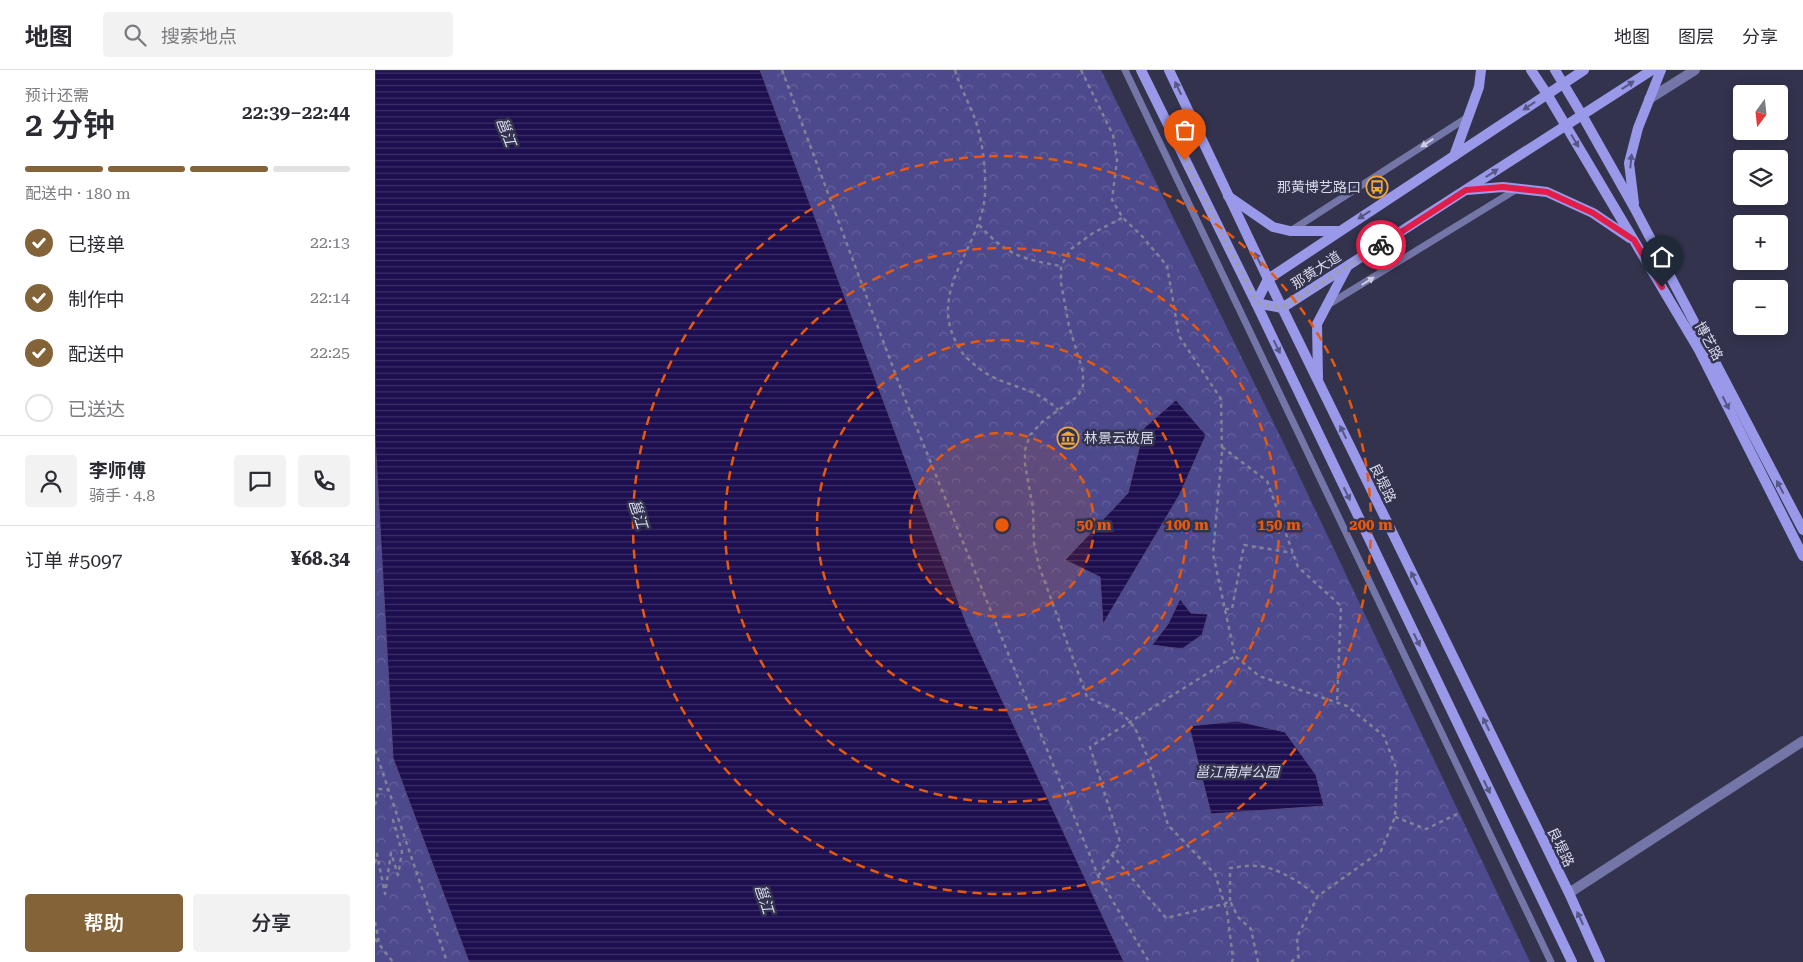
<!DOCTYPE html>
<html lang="zh">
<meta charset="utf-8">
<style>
:root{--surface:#fff;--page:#f2f2f3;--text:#2b2b33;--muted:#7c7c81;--line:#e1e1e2;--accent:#836337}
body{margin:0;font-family:"Roboto Serif","Noto Sans SC",serif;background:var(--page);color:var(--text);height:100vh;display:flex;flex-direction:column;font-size:19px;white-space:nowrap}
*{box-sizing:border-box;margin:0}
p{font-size:16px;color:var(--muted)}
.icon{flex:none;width:28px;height:28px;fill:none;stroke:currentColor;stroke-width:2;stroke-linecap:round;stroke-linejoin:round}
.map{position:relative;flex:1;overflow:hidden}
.side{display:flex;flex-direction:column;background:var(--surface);width:375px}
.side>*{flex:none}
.needle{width:32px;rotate:195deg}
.tools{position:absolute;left:1358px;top:15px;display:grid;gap:10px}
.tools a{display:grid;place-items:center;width:55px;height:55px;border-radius:5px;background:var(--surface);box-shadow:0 2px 12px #0003;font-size:25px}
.pin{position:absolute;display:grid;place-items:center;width:42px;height:42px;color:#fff;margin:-51px -21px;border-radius:50% 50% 50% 0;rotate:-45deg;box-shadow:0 0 5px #0007}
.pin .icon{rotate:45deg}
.courier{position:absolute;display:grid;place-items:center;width:50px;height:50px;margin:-25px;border:4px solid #e11d48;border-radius:50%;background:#fff;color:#222;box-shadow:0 1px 6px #0007}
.overview em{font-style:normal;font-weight:600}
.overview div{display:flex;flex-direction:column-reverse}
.overview{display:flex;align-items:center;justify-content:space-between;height:85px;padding:0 25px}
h1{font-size:32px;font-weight:600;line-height:38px}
.bar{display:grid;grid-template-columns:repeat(4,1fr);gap:8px 5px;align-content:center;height:60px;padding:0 25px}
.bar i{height:6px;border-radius:4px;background:var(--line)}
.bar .selected{background:var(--accent)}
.bar p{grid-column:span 4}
.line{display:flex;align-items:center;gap:12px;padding:0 25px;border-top:1px solid var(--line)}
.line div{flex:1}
.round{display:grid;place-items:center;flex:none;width:52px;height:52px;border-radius:5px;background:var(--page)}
ol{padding:0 25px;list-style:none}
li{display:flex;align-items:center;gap:15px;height:55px}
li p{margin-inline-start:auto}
li .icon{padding:5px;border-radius:50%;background:var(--accent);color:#fff;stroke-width:4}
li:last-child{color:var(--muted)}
li i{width:28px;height:28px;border:2px solid var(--line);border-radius:50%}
.primary-button{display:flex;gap:10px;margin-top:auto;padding:10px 25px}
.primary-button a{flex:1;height:58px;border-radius:5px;background:var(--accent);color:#fff;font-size:20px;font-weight:600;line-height:58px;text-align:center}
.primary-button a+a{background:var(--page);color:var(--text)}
header{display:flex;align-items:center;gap:30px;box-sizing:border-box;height:70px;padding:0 25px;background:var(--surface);border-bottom:1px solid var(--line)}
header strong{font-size:24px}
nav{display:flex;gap:28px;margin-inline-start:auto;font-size:18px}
.search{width:350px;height:45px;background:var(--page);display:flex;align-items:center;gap:12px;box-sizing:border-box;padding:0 18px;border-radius:5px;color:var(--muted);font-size:19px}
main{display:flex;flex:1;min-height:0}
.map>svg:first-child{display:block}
.park{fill:url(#park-crowns)}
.water{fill:url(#water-rules);stroke:#544a7d}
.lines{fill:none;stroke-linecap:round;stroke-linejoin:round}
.path{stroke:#818198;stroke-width:2.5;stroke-dasharray:4 4;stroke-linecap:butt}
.service{stroke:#7576a8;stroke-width:7}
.minor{stroke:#7576a8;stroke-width:10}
.secondary{stroke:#9998e9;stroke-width:10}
.oneway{fill:#575684}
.oneway2{fill:#cccde2}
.done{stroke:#9d9eb3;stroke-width:5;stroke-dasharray:0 9}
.route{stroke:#e11d48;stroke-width:6}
.ring{fill:none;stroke:#e8590c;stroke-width:2.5;stroke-dasharray:9 6}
.labels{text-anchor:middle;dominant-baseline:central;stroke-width:5;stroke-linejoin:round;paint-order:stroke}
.poi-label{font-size:14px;fill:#d6d7e9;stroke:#33334e;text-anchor:end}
.street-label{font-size:14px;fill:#d6d7e9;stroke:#33334e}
.park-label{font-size:14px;font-style:italic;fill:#dedff3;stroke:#33334e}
.water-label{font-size:15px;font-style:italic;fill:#dddef3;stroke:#33334e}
.centre{fill:#e8590c;stroke:#33334e;stroke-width:2.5}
.ring-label{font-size:15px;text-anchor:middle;font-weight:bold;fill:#e8590c;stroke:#33334e;stroke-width:5;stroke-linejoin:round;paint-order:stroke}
</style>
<header>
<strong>地图</strong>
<div class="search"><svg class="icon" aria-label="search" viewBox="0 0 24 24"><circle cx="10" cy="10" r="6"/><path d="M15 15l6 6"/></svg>搜索地点</div>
<nav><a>地图</a><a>图层</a><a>分享</a></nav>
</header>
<main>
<section class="side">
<div class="overview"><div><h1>2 分钟</h1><p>预计还需</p></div><em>22:39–22:44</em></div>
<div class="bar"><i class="selected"></i><i class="selected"></i><i class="selected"></i><i></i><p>配送中 · 180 m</p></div>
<ol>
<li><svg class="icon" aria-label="check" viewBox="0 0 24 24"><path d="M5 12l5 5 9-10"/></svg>已接单<p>22:13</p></li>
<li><svg class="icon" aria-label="check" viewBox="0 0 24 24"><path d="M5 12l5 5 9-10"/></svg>制作中<p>22:14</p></li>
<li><svg class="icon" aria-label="check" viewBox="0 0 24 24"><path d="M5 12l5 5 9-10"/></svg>配送中<p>22:25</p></li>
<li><i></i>已送达</li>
</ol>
<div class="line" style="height:90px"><a class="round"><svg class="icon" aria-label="person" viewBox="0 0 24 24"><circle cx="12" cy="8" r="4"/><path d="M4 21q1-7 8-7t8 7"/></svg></a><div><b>李师傅</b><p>骑手 · 4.8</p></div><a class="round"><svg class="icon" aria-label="chat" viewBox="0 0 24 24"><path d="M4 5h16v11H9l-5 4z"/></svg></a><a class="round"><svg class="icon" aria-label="phone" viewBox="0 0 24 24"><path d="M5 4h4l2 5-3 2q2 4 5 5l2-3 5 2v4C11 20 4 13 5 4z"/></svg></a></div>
<div class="line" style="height:65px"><div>订单 #5097</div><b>¥68.34</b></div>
<div class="primary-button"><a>帮助</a><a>分享</a></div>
</section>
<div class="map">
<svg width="1428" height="892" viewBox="0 0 1428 892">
<defs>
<pattern id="park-crowns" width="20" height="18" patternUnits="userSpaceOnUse" patternTransform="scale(1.25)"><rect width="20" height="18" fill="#4d498d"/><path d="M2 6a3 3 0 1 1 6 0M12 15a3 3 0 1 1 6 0" fill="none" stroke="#66629d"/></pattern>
<pattern id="water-rules" width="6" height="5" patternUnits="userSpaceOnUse" patternTransform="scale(1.25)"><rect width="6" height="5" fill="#1c0e4f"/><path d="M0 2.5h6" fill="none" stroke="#3c3068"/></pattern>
</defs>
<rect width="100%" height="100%" fill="#33334e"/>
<g class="park">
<polygon points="385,0 726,0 909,374 1155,892 749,892 592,555"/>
<polygon points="0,367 18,688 94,892 0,892"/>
</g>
<g class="water">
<polygon points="0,0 385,0 592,555 749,892 94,892 18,688 0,367"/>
<polygon points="801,330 831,365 805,424 728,554 725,507 690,490 753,423 769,358"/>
<polygon points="805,529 816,543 833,544 827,565 807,579 777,575 793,554"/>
<polygon points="862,651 910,662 941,705 949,736 836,744 814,656"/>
</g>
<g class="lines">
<g class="path">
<polyline points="407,0 526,319 724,808 774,892"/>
<path d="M580,0C585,17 594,33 600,49C608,72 611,100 610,124C607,176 553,218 581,272C584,276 586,282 589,285C596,292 607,302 616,306C641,319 661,318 683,340"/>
<polyline points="706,0 738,65 742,90 737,130 748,148 767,166 792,196 804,266 846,329 847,382 838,484 860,586 884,606 972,636 1009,666 1022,701 1020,747 1006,781 943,826 922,867 924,892"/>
<polyline points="747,148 718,163 696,179 686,196 686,213 694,256 708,302 708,316 703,326 667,352 655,365 650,380 650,394 658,439 659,473 664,496 712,627 748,644 760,658 772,686 793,755 840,804 852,842 858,888 857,892"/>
<path d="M604,155C632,185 646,189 686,196"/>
<polyline points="847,377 892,411 923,497 966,536 962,633"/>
<polyline points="850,539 857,539 869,475 918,483"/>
<polyline points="0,680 72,892"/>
<polyline points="0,735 4,719 14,720"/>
<polyline points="1020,747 1051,759 1084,743"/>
<polyline points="737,785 745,772 715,677 860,586"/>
<polyline points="0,793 2,784 10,824 16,783 23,805 27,782 18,750 23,748"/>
<polyline points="723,806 737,785 791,848 849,834 855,831 863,847 876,859 883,892"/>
<path d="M855,831V798C864,797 874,795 883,796C902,797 928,814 943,826"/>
<polyline points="0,852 4,873"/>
<polyline points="0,869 18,892"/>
<polyline points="916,892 923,886"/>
</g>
<g class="service">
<polyline points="750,0 1176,892"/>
<polyline points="917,160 1093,47"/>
<polyline points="951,236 1142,119"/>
</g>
<g class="minor">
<polyline points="1274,29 1320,0"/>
<polyline points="1194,823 1428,671"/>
</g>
<g class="secondary">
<polyline points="766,0 881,233 1197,892"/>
<polyline points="794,0 893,209 1194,823 1225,892"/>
<polyline points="1156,0 1172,24 1324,280 1428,486"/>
<polyline points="1180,0 1207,45 1260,139 1428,460"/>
<polyline points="1079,86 1104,17 1106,0"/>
<polyline points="1092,120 1128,117 1172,122 1218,143 1255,168"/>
<polyline points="853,126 898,157 915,161 964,161"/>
<polyline points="1259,133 1254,93 1263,58 1286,0"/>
<polyline points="881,233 907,238 1277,0"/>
<polyline points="881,233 893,209 1209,0"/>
<polyline points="943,308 942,254 972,197"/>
</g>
</g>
<defs><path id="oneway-solid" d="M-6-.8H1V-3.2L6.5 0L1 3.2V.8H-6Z" transform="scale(1.25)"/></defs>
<g class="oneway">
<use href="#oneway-solid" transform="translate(1253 15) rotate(-33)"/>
<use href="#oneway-solid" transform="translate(803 18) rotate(-115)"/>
<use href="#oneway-solid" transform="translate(1154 36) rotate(146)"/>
<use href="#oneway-solid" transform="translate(1200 71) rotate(59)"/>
<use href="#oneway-solid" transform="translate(1256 91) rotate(-84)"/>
<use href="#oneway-solid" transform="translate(1117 103) rotate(-33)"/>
<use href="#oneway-solid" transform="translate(989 145) rotate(147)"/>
<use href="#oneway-solid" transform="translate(883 189) rotate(-116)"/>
<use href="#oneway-solid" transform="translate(902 277) rotate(64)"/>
<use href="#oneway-solid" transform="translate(1351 333) rotate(63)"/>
<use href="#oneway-solid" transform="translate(968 362) rotate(-116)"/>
<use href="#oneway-solid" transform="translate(1405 417) rotate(-118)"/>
<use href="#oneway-solid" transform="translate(972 424) rotate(64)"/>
<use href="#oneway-solid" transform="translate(1039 508) rotate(-116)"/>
<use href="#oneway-solid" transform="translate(1042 570) rotate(64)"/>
<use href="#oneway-solid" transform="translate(1111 654) rotate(-116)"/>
<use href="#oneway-solid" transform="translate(1112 717) rotate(64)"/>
<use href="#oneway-solid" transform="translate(1205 848) rotate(-115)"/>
</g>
<g class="oneway2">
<use href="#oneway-solid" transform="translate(1052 73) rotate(147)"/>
<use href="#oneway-solid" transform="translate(993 211) rotate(-32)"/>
</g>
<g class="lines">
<polyline class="done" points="810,90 882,233 907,238 1006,175"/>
<polyline class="route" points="1006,175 1091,120 1128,117 1172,122 1218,143 1259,170 1287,217"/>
</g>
<circle cx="627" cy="455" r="92" fill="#e8590c" fill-opacity=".12"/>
<g class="ring">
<circle cx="627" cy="455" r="92"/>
<circle cx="627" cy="455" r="185"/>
<circle cx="627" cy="455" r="277"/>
<circle cx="627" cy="455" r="369"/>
</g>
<defs>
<g id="bus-ring" transform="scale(1.125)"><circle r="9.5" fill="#33334e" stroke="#eea83c" stroke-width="1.5"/><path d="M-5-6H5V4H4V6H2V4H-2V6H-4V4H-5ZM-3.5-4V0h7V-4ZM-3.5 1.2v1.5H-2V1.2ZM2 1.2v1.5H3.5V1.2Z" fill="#eea83c"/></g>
<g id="museum-ring" transform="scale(1.125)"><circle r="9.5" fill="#33334e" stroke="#eea83c" stroke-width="1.5"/><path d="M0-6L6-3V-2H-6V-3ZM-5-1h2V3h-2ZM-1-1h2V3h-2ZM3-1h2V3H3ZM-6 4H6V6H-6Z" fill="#eea83c"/></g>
</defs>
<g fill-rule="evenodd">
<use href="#bus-ring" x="1002" y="117"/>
<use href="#museum-ring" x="693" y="368"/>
</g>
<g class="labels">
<g class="poi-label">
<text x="986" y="117">那黄博艺路口</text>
<text x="709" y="368" text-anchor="start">林景云故居</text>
</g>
<g class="street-label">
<text transform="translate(941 200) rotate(-33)">那黄大道</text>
<text transform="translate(1334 271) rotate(61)">博艺路</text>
<text transform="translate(1008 413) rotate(64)">良堤路</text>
<text transform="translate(1186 777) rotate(64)">良堤路</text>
</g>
<g class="park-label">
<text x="862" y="702">邕江南岸公园</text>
</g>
<g class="water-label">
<text transform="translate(131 62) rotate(69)">邕江</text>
<text transform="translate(263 444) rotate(72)">邕江</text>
<text transform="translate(389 829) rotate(72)">邕江</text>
</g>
</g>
<circle cx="627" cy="455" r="8" class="centre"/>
<g class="ring-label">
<text x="719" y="460">50 m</text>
<text x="812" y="460">100 m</text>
<text x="904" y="460">150 m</text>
<text x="996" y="460">200 m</text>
</g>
</svg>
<div class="tools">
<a><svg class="needle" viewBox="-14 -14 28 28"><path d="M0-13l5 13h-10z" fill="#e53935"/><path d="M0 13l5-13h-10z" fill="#7c7c81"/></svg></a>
<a><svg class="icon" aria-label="layers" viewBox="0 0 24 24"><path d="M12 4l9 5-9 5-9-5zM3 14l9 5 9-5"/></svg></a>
<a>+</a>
<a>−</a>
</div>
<div class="pin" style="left:810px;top:90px;background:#ea580c"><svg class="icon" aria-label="bag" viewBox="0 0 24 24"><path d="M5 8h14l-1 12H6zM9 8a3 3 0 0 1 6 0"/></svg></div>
<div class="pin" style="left:1287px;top:217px;background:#1f2937"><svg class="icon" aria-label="home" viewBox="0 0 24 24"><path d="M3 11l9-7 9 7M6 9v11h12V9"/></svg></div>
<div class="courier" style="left:1006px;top:175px"><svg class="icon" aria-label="bike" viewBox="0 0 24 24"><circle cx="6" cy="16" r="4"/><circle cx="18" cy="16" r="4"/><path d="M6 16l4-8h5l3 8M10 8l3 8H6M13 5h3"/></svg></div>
</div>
</main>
